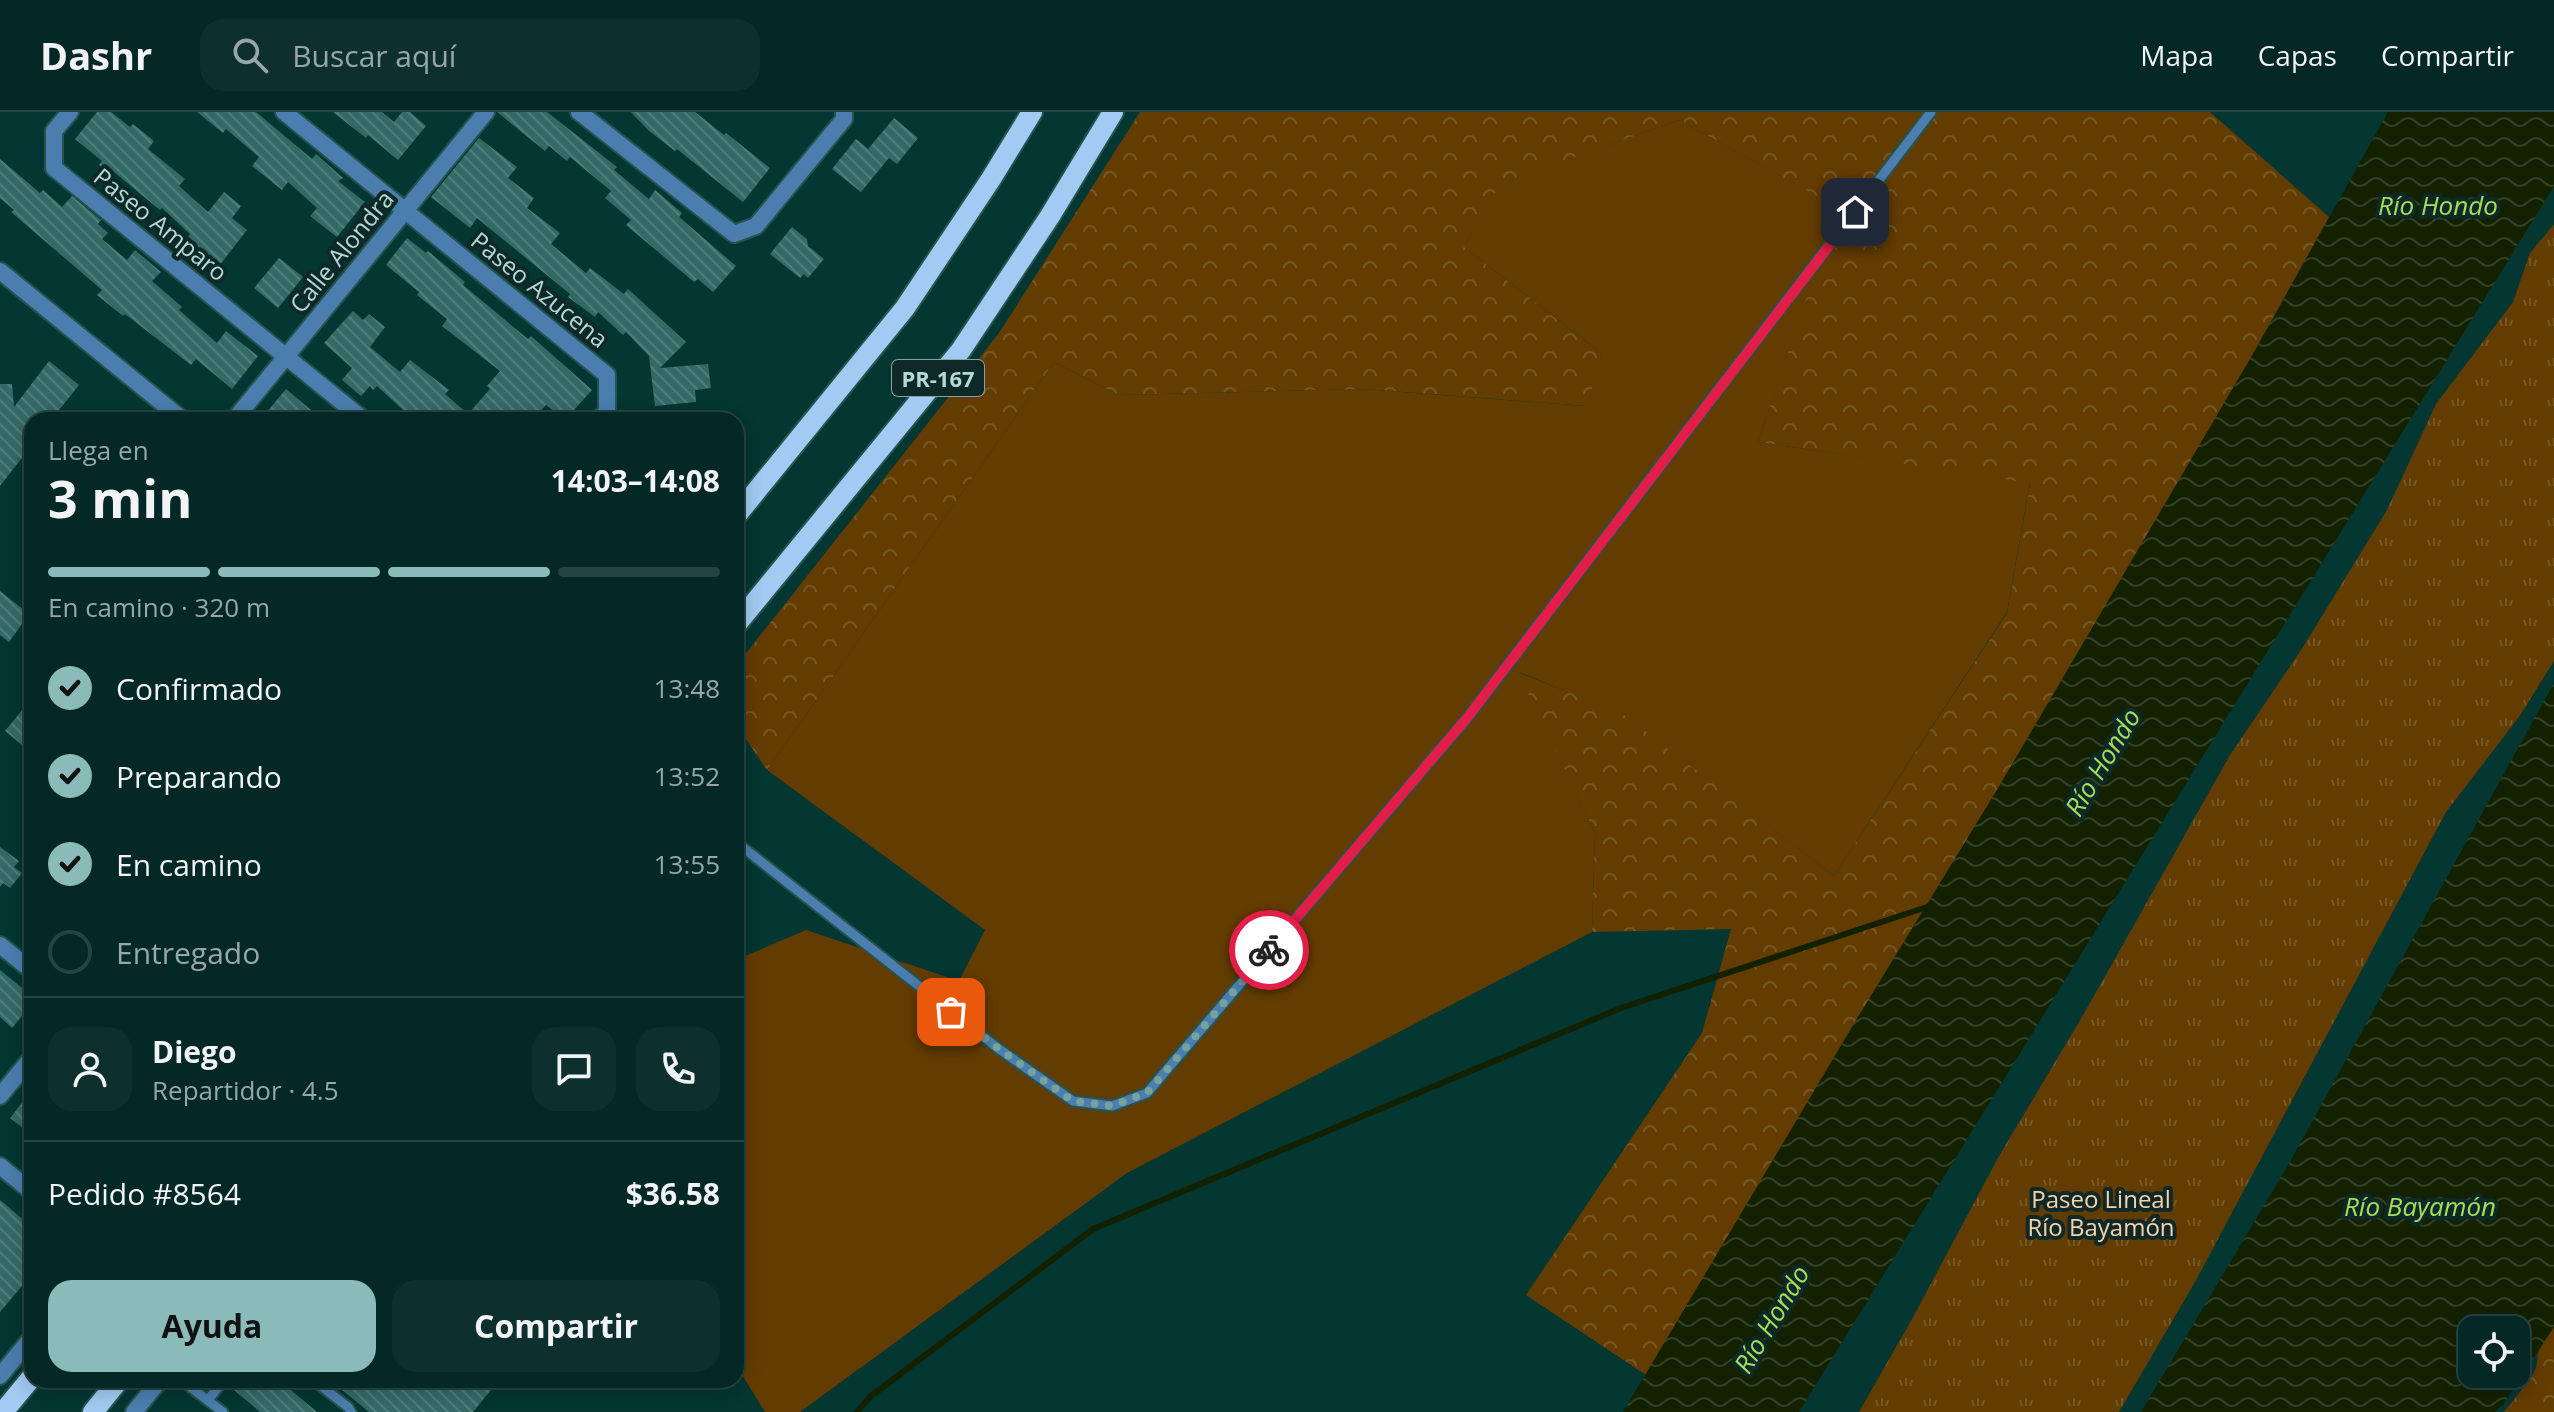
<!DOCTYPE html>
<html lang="es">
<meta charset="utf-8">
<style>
:root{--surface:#032826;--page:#0d302e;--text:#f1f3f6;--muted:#97a6a7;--line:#244443;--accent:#8bbbb9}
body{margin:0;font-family:"Open Sans",sans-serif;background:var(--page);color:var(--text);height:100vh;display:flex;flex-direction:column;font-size:30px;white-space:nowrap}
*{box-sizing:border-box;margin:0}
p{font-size:26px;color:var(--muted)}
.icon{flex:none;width:44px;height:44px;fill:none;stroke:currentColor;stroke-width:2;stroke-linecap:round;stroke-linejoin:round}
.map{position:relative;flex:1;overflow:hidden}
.drawer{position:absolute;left:24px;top:300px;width:720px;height:976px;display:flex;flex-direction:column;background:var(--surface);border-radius:24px;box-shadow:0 4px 20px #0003,0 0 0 2px var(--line)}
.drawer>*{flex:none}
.buttons{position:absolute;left:2458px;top:1204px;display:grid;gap:16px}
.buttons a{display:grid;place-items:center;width:72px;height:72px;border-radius:16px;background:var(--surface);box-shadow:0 4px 20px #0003,0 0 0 2px var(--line);font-size:40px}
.pin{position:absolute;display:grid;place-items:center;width:68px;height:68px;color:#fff;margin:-34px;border-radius:16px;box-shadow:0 4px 12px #0006}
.courier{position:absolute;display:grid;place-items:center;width:80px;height:80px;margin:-40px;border:6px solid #e11d48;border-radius:50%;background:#fff;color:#222;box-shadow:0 2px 10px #0007}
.headline em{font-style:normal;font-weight:700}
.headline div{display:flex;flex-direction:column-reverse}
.headline{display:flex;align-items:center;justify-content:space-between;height:136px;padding:0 24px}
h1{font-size:52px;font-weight:700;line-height:60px}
.bar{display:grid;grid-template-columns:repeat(4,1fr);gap:12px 8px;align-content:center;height:96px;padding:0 24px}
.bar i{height:10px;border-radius:6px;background:var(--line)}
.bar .on{background:var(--accent)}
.bar p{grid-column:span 4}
.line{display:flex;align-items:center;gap:20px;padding:0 24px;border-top:2px solid var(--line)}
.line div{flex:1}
.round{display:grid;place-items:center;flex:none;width:84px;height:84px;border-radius:24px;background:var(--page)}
ol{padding:0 24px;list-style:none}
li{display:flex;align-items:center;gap:24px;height:88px}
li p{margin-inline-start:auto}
li .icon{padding:8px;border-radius:50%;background:var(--accent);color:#111;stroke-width:4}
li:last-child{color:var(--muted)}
li i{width:44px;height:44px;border:4px solid var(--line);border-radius:50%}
.button{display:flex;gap:16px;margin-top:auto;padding:16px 24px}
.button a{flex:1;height:92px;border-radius:24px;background:var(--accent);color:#111;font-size:32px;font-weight:700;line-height:92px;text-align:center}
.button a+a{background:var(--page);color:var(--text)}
header{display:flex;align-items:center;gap:48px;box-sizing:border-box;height:112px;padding:0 40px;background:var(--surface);border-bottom:2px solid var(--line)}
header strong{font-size:38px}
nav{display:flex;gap:44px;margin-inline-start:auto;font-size:28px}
.search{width:560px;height:72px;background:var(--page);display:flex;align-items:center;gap:20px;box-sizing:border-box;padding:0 28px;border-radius:24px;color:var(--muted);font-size:30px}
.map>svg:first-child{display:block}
.grass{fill:#633c01}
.forest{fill:url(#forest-crowns)}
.park{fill:url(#park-tufts)}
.water{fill:url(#water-waves);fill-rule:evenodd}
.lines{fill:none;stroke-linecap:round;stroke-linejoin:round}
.stream{stroke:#132100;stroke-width:6}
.building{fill:url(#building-back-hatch)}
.service-casing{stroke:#245450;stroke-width:13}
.minor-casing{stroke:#245450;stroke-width:20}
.tertiary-casing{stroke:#245450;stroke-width:20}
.primary-casing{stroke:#245450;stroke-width:24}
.service{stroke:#4b7eae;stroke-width:9}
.minor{stroke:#4b7eae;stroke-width:16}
.tertiary{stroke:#4b7eae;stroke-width:16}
.primary{stroke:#a2caf2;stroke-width:20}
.done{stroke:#76a19d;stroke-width:8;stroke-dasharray:0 14.4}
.route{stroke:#e11d48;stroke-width:10}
.labels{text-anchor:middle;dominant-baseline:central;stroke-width:8;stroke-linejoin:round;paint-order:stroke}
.shield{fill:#0e2927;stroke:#82a5a2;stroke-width:2}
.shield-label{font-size:22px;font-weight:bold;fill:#b4dad6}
.street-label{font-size:24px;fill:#b4dad6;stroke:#0e2927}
.park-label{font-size:24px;fill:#f8d1a7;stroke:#0e2927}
.water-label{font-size:26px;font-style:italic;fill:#a6de54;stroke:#0e2927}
</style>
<header>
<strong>Dashr</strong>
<div class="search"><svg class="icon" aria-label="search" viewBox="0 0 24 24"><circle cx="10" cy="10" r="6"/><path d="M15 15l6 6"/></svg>Buscar aquí</div>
<nav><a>Mapa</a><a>Capas</a><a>Compartir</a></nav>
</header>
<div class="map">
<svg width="2554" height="1300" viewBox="0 0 2554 1300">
<defs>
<pattern id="forest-crowns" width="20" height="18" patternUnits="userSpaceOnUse" patternTransform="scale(2)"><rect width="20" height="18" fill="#633c01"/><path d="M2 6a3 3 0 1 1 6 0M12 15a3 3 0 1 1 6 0" fill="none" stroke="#775825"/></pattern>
<pattern id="park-tufts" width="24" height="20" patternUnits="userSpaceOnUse" patternTransform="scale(2)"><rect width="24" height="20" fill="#633c01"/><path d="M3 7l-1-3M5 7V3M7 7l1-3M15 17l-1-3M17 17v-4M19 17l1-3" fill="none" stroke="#775825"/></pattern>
<pattern id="water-waves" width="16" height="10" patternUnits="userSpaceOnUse" patternTransform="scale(2)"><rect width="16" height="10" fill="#132100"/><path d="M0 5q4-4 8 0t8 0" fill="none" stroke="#334124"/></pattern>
<pattern id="building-back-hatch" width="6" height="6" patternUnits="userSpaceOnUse" patternTransform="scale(2)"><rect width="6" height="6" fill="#346a66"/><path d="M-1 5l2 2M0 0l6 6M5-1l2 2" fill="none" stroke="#4f7f7b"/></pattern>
</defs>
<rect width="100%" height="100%" fill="#043632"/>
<polygon class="grass" points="1679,8 1838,95 1758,330 2030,370 2007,500 1834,764 1623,603 1519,560 1595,721 1592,820 1127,1061 800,1300 765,1300 736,1253 736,848 806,818 959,869 985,818 767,658 1054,250 1119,283 1364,277 1586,294 1602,242 1464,135 1499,72"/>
<g class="forest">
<polygon points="1140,0 2210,0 2329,105 2253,242 1997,678 1858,905 1646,1263 1526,1183 1702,921 1731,817 1592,820 1595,721 1518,560 1623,602 1834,764 2007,501 2030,371 1758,330 1837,95 1679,8 1500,72 1464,135 1602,242 1587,294 1364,277 1119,283 1054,250 767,658 743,623 736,574 736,554 999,221"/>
<polygon points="2554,1118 2554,1300 2504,1300 2530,1267 2536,1256"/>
</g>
<polygon class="park" points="2554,112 2554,549 2519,605 2446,700 2195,1170 2119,1300 1859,1300 1912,1207 1999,1044 2082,905 2230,643 2303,535 2387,398 2436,292 2513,190 2530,141"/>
<g class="water">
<polygon points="2388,0 2554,0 2554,74 1799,1300 1623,1300 1858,905 1997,678 2253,242"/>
<path d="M2554,571V1215L2504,1291L2495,1300H2141L2287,1055ZM2516,1218V1262H2472V1218Z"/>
</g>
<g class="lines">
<polyline class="stream" points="857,1300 871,1284 1093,1117 1621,896 1930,794"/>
</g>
<g class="building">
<polygon points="97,0 111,0 130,15 133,12 154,29 148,37 185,67 179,74 208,100 224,80 241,94 232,106 247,118 219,154 186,128 190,122 162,96 160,98 114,60 111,64 99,53 102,49 75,27"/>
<polygon points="197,0 256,0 312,47 316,42 343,66 338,69 365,90 337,125 310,104 317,96 288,70 282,78 252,54 259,45 226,17 223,21"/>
<polygon points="333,0 382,0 394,10 402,0 410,0 426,14 398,48 368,23 366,26"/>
<polygon points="497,0 547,0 617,55 614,58 649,87 655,78 682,101 679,105 736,154 713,180 698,167 694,170 626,113 631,108 605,86 611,79 570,45 567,49 549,34 545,39"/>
<polygon points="631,0 695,0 724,23 726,21 770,56 743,90 677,37 675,39 648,18"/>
<polygon points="894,6 918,26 897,52 889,46 861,80 832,57 856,27 868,37"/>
<polygon points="479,26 517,55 508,66 534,86 527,96 560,121 551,132 586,161 590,156 624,182 628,177 686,230 660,256 708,252 711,276 695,278 696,290 655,294 649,244 626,220 623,223 598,200 595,205 568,185 570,182 477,106 470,116 431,85"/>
<polygon points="0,47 40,81 43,78 62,95 72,84 101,108 98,112 108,121 102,127 127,148 135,138 161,160 152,169 182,195 179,198 217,231 226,219 258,244 232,277 196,247 191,253 125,202 123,204 97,183 102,178 11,100 14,98 0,86"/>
<polygon points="792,115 807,127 808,134 824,147 808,166 804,162 800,166 770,142"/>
<polygon points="407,126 426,141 428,139 465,170 463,173 528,227 531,224 592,278 565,308 546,293 532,308 414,308 377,274 373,278 370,274 361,284 342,268 352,256 324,231 353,199 363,208 369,202 385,215 370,235 400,260 410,248 449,278 445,282 468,302 490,277 487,274 500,259 442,214 447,207 417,183 419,180 386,153"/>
<polygon points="279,146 303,165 278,196 254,176"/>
<polygon points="49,249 79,273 51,308 32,308 32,333 0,374 0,272 12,272 14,295"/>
<polygon points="286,277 323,308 260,308"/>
<polygon points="0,479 29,502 9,530 0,523"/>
<polygon points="32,586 32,641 5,619"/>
<polygon points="0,735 19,749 14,755 22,761 10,776 3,771 0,775"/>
<polygon points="0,858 32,884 32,892 12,916 0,905"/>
<polygon points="32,978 32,1023 10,1006"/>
<polygon points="0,1088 32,1115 32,1162 0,1200"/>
<polygon points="243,1268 279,1268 317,1300 260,1300 234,1278"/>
<polygon points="330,1268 478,1268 491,1278 473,1300 369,1300"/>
</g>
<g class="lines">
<g class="service-casing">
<g id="service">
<polyline points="736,730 999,937 1073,989 1112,994 1147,981 1467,606 1931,0"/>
<polyline points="181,1268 223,1300"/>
<polyline points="313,1268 348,1295 351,1300"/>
<polyline points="208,1288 224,1268"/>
</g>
</g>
<g class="minor-casing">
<g id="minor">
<polyline points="70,0 54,19 54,56 364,308"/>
<polyline points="284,0 607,263 607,299 599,308"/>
<polyline points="579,0 734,122 756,114 844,7 844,0"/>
<polyline points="234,308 486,0"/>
<polyline points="0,833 32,859"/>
<polyline points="0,984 32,945"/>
<polyline points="0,1054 32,1080"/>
<polyline points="0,1264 32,1225"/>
<polyline points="134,1300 160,1268"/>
</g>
</g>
<g class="tertiary-casing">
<polyline id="tertiary" points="0,159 183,308"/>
</g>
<g class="primary-casing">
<g id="primary">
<polyline points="736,404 905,196 991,67 1032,0"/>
<polyline points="736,513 961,238 1050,104 1113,0"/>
<polyline points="3,1300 32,1265"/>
<polyline points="93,1300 119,1268"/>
</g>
</g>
<use href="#service" class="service"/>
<use href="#minor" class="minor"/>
<use href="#tertiary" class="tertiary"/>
<use href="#primary" class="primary"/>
</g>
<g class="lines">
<polyline class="done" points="951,900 999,937 1073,989 1112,994 1147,981 1269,838"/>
<polyline class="route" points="1269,838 1467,606 1855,100"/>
</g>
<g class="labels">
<rect class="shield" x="892" y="248" width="92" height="36" rx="6"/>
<g class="shield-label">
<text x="938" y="266">PR-167</text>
</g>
<g class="street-label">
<text transform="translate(161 112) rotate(39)">Paseo Amparo</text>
<text transform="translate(341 139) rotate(-51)">Calle Alondra</text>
<text transform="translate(540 177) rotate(39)">Paseo Azucena</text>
</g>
<g class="park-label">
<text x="2101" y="1086">Paseo Lineal<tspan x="2101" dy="28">Río Bayamón</tspan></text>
</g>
<g class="water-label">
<text x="2438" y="93">Río Hondo</text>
<text transform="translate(2102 650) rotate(-59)">Río Hondo</text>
<text x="2420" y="1094">Río Bayamón</text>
<text transform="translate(1771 1207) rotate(-59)">Río Hondo</text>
</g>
</g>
</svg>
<div class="buttons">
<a><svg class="icon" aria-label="locate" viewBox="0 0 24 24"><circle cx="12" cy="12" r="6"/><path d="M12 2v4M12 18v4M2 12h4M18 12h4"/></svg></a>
</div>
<div class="pin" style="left:951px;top:900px;background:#ea580c"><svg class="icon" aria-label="bag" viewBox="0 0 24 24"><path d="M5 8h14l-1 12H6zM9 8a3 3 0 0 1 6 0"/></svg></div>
<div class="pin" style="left:1855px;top:100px;background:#1f2937"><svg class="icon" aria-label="home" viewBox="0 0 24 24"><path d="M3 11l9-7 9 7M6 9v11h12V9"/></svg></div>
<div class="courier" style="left:1269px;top:838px"><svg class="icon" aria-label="bike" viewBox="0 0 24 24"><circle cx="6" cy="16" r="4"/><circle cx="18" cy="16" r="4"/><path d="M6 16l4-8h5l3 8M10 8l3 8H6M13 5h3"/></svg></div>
<section class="drawer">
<div class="headline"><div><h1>3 min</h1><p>Llega en</p></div><em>14:03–14:08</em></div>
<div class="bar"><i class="on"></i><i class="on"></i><i class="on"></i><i></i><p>En camino · 320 m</p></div>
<ol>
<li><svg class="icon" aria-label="check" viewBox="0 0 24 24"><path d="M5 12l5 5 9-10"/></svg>Confirmado<p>13:48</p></li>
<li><svg class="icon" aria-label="check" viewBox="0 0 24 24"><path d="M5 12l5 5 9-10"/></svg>Preparando<p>13:52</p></li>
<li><svg class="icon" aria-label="check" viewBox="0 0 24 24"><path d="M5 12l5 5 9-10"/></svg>En camino<p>13:55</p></li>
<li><i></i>Entregado</li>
</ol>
<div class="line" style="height:144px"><a class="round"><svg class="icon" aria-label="person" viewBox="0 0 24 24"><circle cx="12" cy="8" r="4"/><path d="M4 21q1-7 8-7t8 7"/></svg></a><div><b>Diego</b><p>Repartidor · 4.5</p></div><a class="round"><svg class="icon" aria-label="chat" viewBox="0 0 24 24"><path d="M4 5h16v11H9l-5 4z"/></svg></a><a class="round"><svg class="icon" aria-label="phone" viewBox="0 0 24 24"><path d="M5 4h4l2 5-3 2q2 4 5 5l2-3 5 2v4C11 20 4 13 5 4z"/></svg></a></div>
<div class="line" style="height:104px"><div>Pedido #8564</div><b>$36.58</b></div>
<div class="button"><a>Ayuda</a><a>Compartir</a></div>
</section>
</div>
